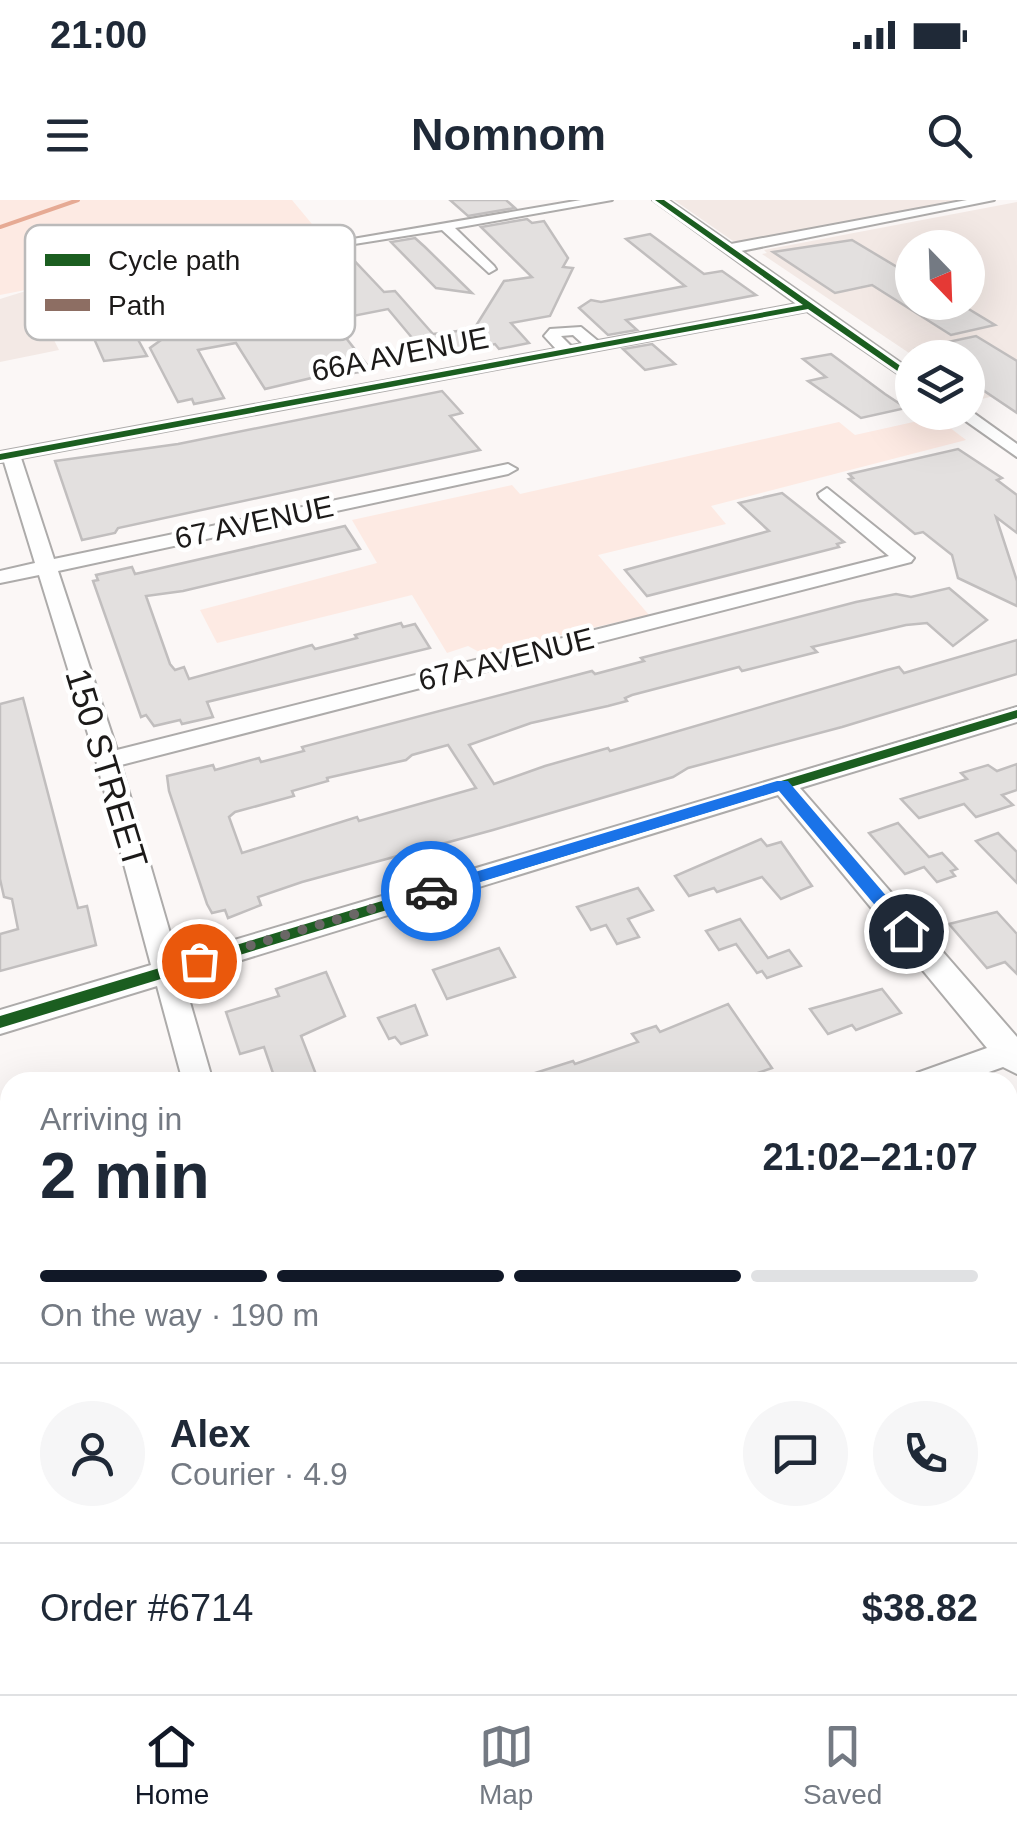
<!DOCTYPE html>
<meta charset="utf-8">
<style>
:root{--surface:#fff;--page:#f6f6f7;--text:#1f2937;--muted:#747a83;--line:#e0e1e3;--accent:#111827}
body{margin:0;font-family:Helvetica,sans-serif;background:var(--page);color:var(--text);height:100vh;display:flex;flex-direction:column;font-size:38px;white-space:nowrap}
*{box-sizing:border-box;margin:0}
p{font-size:32px;color:var(--muted)}
.icon{flex:none;width:55px;height:55px;fill:none;stroke:currentColor;stroke-width:2;stroke-linecap:round;stroke-linejoin:round}
.map{position:relative;flex:1;overflow:hidden}
.sheet{position:absolute;left:0px;top:872px;width:1018px;height:622px;display:flex;flex-direction:column;background:var(--surface);border-radius:30px 30px 0 0;box-shadow:0 10px 40px #0002}
.sheet>*{flex:none}
.needle{width:65px;rotate:157deg}
.tools{position:absolute;left:895px;top:30px;display:grid;gap:20px}
.tools a{display:grid;place-items:center;width:90px;height:90px;border-radius:50%;background:var(--surface);box-shadow:0 10px 40px #0002;font-size:50px}
.pin{position:absolute;display:grid;place-items:center;width:85px;height:85px;color:#fff;margin:-42px;border:5px solid #fff;border-radius:50%;box-shadow:0 2px 10px #0007}
.courier{position:absolute;display:grid;place-items:center;width:100px;height:100px;margin:-50px;border:8px solid #1a73e8;border-radius:50%;background:#fff;color:#222;box-shadow:0 2px 12px #0007}
.head em{font-style:normal;font-weight:700}
.head div{display:flex;flex-direction:column-reverse}
.head{display:flex;align-items:center;justify-content:space-between;height:170px;padding:0 40px}
h1{font-size:65px;font-weight:700;line-height:75px}
.bar{display:grid;grid-template-columns:repeat(4,1fr);gap:15px 10px;align-content:center;height:120px;padding:0 40px}
.bar i{height:12px;border-radius:8px;background:var(--line)}
.bar .current{background:var(--accent)}
.bar p{grid-column:span 4}
.line{display:flex;align-items:center;gap:25px;padding:0 40px;border-top:2px solid var(--line)}
.line div{flex:1}
.round{display:grid;place-items:center;flex:none;width:105px;height:105px;border-radius:52px;background:var(--page)}
.status{display:flex;justify-content:space-between;align-items:center;height:70px;padding:0 50px;background:var(--surface);direction:ltr}
.status svg{height:28px;fill:currentColor}
header{display:flex;justify-content:space-between;align-items:center;height:130px;padding:0 40px;background:var(--surface);font-size:45px;font-weight:700}
.tabs{display:flex;justify-content:space-around;align-items:center;height:140px;border-top:2px solid var(--line);background:var(--surface);font-size:28px;color:var(--muted)}
.tabs a{display:grid;justify-items:center;gap:5px}
.tabs .current{color:var(--accent)}
.map>svg:first-child{display:block}
.built{fill:#f3e9e5;fill-rule:evenodd}
.green{fill:#fdeae3}
.lines{fill:none;stroke-linecap:round;stroke-linejoin:round}
.stream{stroke:#e6aa94;stroke-width:4}
.building{fill:#e3e0df;stroke:#c1bebe;stroke-width:2.5;fill-rule:evenodd}
.minor-casing{stroke:#adabaa;stroke-width:4}
.minor{fill:#fefefe;fill-rule:evenodd}
.quiet{stroke:#8d6e63;stroke-width:6;stroke-dasharray:14 6;stroke-linecap:butt}
.cycleway-casing{stroke:#fff;stroke-width:6}
.cycleway{fill:#1b5e20;fill-rule:evenodd}
.route{fill:#1a73e8}
.done{stroke:#6a6766;stroke-width:10;stroke-dasharray:0 18}
.labels{text-anchor:middle;dominant-baseline:central;stroke-width:9;stroke-linejoin:round;paint-order:stroke}
.far-street-label{font-size:30px;fill:#1c1a19;stroke:#fff}
.street-label{font-size:35px;fill:#1c1a19;stroke:#fff}
.key{fill:#fff;stroke:#bbbaba;stroke-width:2.5}
.key-label{font-size:28px;fill:#1c1a19}
</style>
<div class="status"><b>21:00</b><svg viewBox="0 0 49 12"><path d="M0 12V9h3v3zM5 12V6h3v6zM10 12V3h3v9zM15 12V0h3v12zM26 1h20v11H26zM47 4h2v5h-2z"/></svg></div>
<header><svg class="icon" aria-label="menu" viewBox="0 0 24 24"><path d="M4 6h16M4 12h16M4 18h16"/></svg>Nomnom<svg class="icon" aria-label="search" viewBox="0 0 24 24"><circle cx="10" cy="10" r="6"/><path d="M15 15l6 6"/></svg></header>
<div class="map">
<svg width="1017" height="1494" viewBox="0 0 1017 1494">
<rect width="100%" height="100%" fill="#fbf7f6"/>
<g class="built">
<polygon points="674,0 967,0 745,42 733,41"/>
<path d="M1017,2V190L978,200L968,193V158L915,157L762,54L767,53L764,50ZM912,48H968V102H912Z"/>
<polygon points="29,90 59,150 0,162 0,99"/>
</g>
<g class="green">
<polygon points="0,0 292,0 317,30 190,49 148,66 0,95"/>
<polygon points="936,217 966,240 711,306 726,324 598,355 649,415 481,453 468,446 447,453 412,395 217,443 200,410 377,363 352,320 512,285 520,294 839,222 855,235"/>
</g>
<g class="lines">
<polyline class="stream" points="0,27 78,0"/>
</g>
<g class="building">
<polygon points="450,0 506,0 515,8 468,16"/>
<polygon points="527,19 532,23 544,21 568,58 563,67 573,68 550,116 511,123 529,143 499,149 495,144 428,157 388,109 332,120 371,170 344,175 341,171 265,189 236,143 198,150 224,198 194,204 192,199 178,202 150,148 182,125 228,134 210,106 250,78 198,86 188,68 248,59 257,73 282,56 314,50 322,57 347,53 384,92 395,91 433,134 474,129 504,81 532,77 481,27"/>
<polygon points="650,34 704,74 722,71 756,95 626,120 637,130 608,135 579,108 591,100 601,102 685,86 626,39"/>
<polygon points="415,38 425,47 472,93 436,88 391,42"/>
<polygon points="852,40 912,76 912,102 957,102 995,125 951,135 872,85 835,93 773,52"/>
<polygon points="79,105 124,114 147,156 104,161"/>
<polygon points="976,136 1017,161 1017,213 968,180 968,158 916,158 915,149"/>
<polygon points="652,144 675,164 645,170 623,149"/>
<polygon points="831,154 885,194 906,208 861,218 808,181 826,177 803,159"/>
<polygon points="442,191 462,213 450,216 480,250 118,328 115,333 82,340 55,261 178,244"/>
<polygon points="958,249 1002,278 997,280 1017,295 1017,333 996,317 1017,381 1017,406 958,378 952,355 923,332 915,334 849,279 853,278 849,274"/>
<polygon points="782,293 844,342 837,344 839,347 647,396 625,370 769,331 739,303"/>
<polygon points="345,326 360,349 183,391 146,396 170,464 175,470 184,467 189,479 312,445 315,449 357,438 355,435 401,423 403,427 415,424 430,448 207,502 213,517 182,524 180,520 154,526 146,515 141,517 93,381 98,380 96,375 132,367 135,374"/>
<path d="M949,388L987,420L953,446L927,423L906,425L812,447L817,452L742,471L739,467L632,495L625,498L627,501L608,506L531,523L469,545L494,584L545,566L608,548L610,551L887,470L899,467L904,473L1017,440V474L842,527L688,568L673,577L493,630L302,682L258,697L261,705L228,718L225,710L212,713L207,704L169,591L167,576L213,565L215,570L259,558L261,562L304,551L302,547L592,471L595,474L644,461L641,458L856,402L896,394L911,397ZM448,545L476,588L359,621L357,617L242,653L229,617L235,612L294,596L292,591L328,581L327,578L406,560L412,555Z"/>
<polygon points="23,498 78,708 87,706 96,745 0,771 0,734 18,729 12,699 4,697 0,679 0,504"/>
<polygon points="1017,564 1017,590 1002,595 1013,605 976,617 964,604 919,618 901,599 967,579 961,573 988,565 997,571"/>
<polygon points="898,623 929,657 942,653 957,669 951,671 955,676 937,682 924,667 905,674 869,633"/>
<polygon points="998,633 1017,652 1017,683 976,641"/>
<polygon points="761,639 767,646 781,642 812,686 781,699 762,677 717,692 714,688 689,696 675,676"/>
<polygon points="638,688 653,710 628,719 639,737 617,744 606,725 591,730 577,707"/>
<polygon points="997,712 1017,734 1017,774 1005,762 987,768 949,724"/>
<polygon points="740,719 768,758 789,750 801,766 767,778 762,771 757,773 736,744 719,750 706,731"/>
<polygon points="499,748 515,777 447,799 433,770"/>
<polygon points="326,772 345,816 301,836 319,882 276,882 264,847 240,854 226,812 279,796 276,789"/>
<polygon points="882,789 901,813 856,830 852,825 828,834 810,809"/>
<polygon points="728,804 772,868 732,882 520,882 519,878 573,861 575,864 638,842 632,834 656,826 660,832"/>
<polygon points="415,805 427,835 401,844 395,837 389,839 378,818"/>
</g>
<g class="lines">
<g class="minor-casing">
<g id="minor">
<polygon points="581,0 612,0 455,28 494,66 496,69 489,73 442,30 348,45 341,41"/>
<path d="M653,0H668L731,44L967,0H994L741,51L912,171V183L807,111L21,258L54,359L508,264L517,269L508,274L58,371L117,550L889,356L820,298L818,294L827,288L914,358L911,362L121,565L177,757L1017,507V522L800,588L1017,837V874L1003,867L961,882H913L917,873L987,848L778,595L183,778L213,882H183L157,786L0,834V810L151,765L96,560L39,375L0,383V371L35,363L4,262H0V252L556,149L544,136L550,129L581,127L598,141L797,104ZM573,135L583,144L571,146L561,136Z"/>
<polygon points="968,209 1017,244 1017,257 953,212 968,212"/>
<polygon points="10,1214 10,1250 0,1255 0,1217"/>
<polygon points="1017,1355 1017,1396 1008,1400 1008,1359"/>
<polygon points="350,1485 392,1485 395,1494 353,1494"/>
<polygon points="767,1485 823,1485 819,1494 763,1494"/>
</g>
</g>
<use href="#minor" class="minor"/>
<g class="quiet">
<polygon points="215,93 216,99 198,117 153,122 153,107"/>
<polyline points="215,93 292,76"/>
</g>
<g class="cycleway-casing">
<g id="cycleway">
<polygon points="655,0 664,0 912,174 912,181 808,109 0,260 0,254 803,105"/>
<polygon points="1017,510 1017,518 0,828 0,816"/>
</g>
</g>
<use href="#cycleway" class="cycleway"/>
</g>
<polygon class="route" points="777,581 788,581 912,726 912,735 900,735 779,591 431,697 423,691 425,687"/>
<g class="lines">
<polyline class="done" points="199,761 431,691"/>
</g>
<g class="labels">
<g class="far-street-label">
<text transform="translate(400 154) rotate(-11)">66A AVENUE</text>
<text transform="translate(254 322) rotate(-12)">67 AVENUE</text>
<text transform="translate(506 459) rotate(-14)">67A AVENUE</text>
</g>
<g class="street-label">
<text transform="translate(107 568) rotate(73)">150 STREET</text>
</g>
</g>
<rect x="25" y="25" width="330" height="115" rx="15" class="key"/>
<rect x="45" y="54" width="45" height="12" fill="#1b5e20"/>
<rect x="45" y="99" width="45" height="12" fill="#8d6e63"/>
<g class="key-label">
<text x="108" y="70">Cycle path</text>
<text x="108" y="115">Path</text>
</g>
</svg>
<div class="tools">
<a><svg class="needle" viewBox="-14 -14 28 28"><path d="M0-13l5 13h-10z" fill="#e53935"/><path d="M0 13l5-13h-10z" fill="#747a83"/></svg></a>
<a><svg class="icon" aria-label="layers" viewBox="0 0 24 24"><path d="M12 4l9 5-9 5-9-5zM3 14l9 5 9-5"/></svg></a>
</div>
<div class="pin" style="left:199px;top:761px;background:#ea580c"><svg class="icon" aria-label="bag" viewBox="0 0 24 24"><path d="M5 8h14l-1 12H6zM9 8a3 3 0 0 1 6 0"/></svg></div>
<div class="pin" style="left:906px;top:731px;background:#1f2937"><svg class="icon" aria-label="home" viewBox="0 0 24 24"><path d="M3 11l9-7 9 7M6 9v11h12V9"/></svg></div>
<div class="courier" style="left:431px;top:691px"><svg class="icon" aria-label="car" viewBox="0 0 24 24"><path d="M5 17H2v-5l4-1 3-4h7l3 4 3 1v5h-3M9 17h6M6 11h13"/><circle cx="7" cy="17" r="2"/><circle cx="17" cy="17" r="2"/></svg></div>
<section class="sheet">
<div class="head"><div><h1>2 min</h1><p>Arriving in</p></div><em>21:02–21:07</em></div>
<div class="bar"><i class="current"></i><i class="current"></i><i class="current"></i><i></i><p>On the way · 190 m</p></div>
<div class="line" style="height:180px"><a class="round"><svg class="icon" aria-label="person" viewBox="0 0 24 24"><circle cx="12" cy="8" r="4"/><path d="M4 21q1-7 8-7t8 7"/></svg></a><div><b>Alex</b><p>Courier · 4.9</p></div><a class="round"><svg class="icon" aria-label="chat" viewBox="0 0 24 24"><path d="M4 5h16v11H9l-5 4z"/></svg></a><a class="round"><svg class="icon" aria-label="phone" viewBox="0 0 24 24"><path d="M5 4h4l2 5-3 2q2 4 5 5l2-3 5 2v4C11 20 4 13 5 4z"/></svg></a></div>
<div class="line" style="height:130px"><div>Order #6714</div><b>$38.82</b></div>
</section>
</div>
<nav class="tabs">
<a class="current"><svg class="icon" aria-label="home" viewBox="0 0 24 24"><path d="M3 11l9-7 9 7M6 9v11h12V9"/></svg>Home</a>
<a><svg class="icon" aria-label="map" viewBox="0 0 24 24"><path d="M3 6l6-2 6 2 6-2v14l-6 2-6-2-6 2zM9 4v14M15 6v14"/></svg>Map</a>
<a><svg class="icon" aria-label="saved" viewBox="0 0 24 24"><path d="M7 4h10v16l-5-4-5 4z"/></svg>Saved</a>
</nav>
